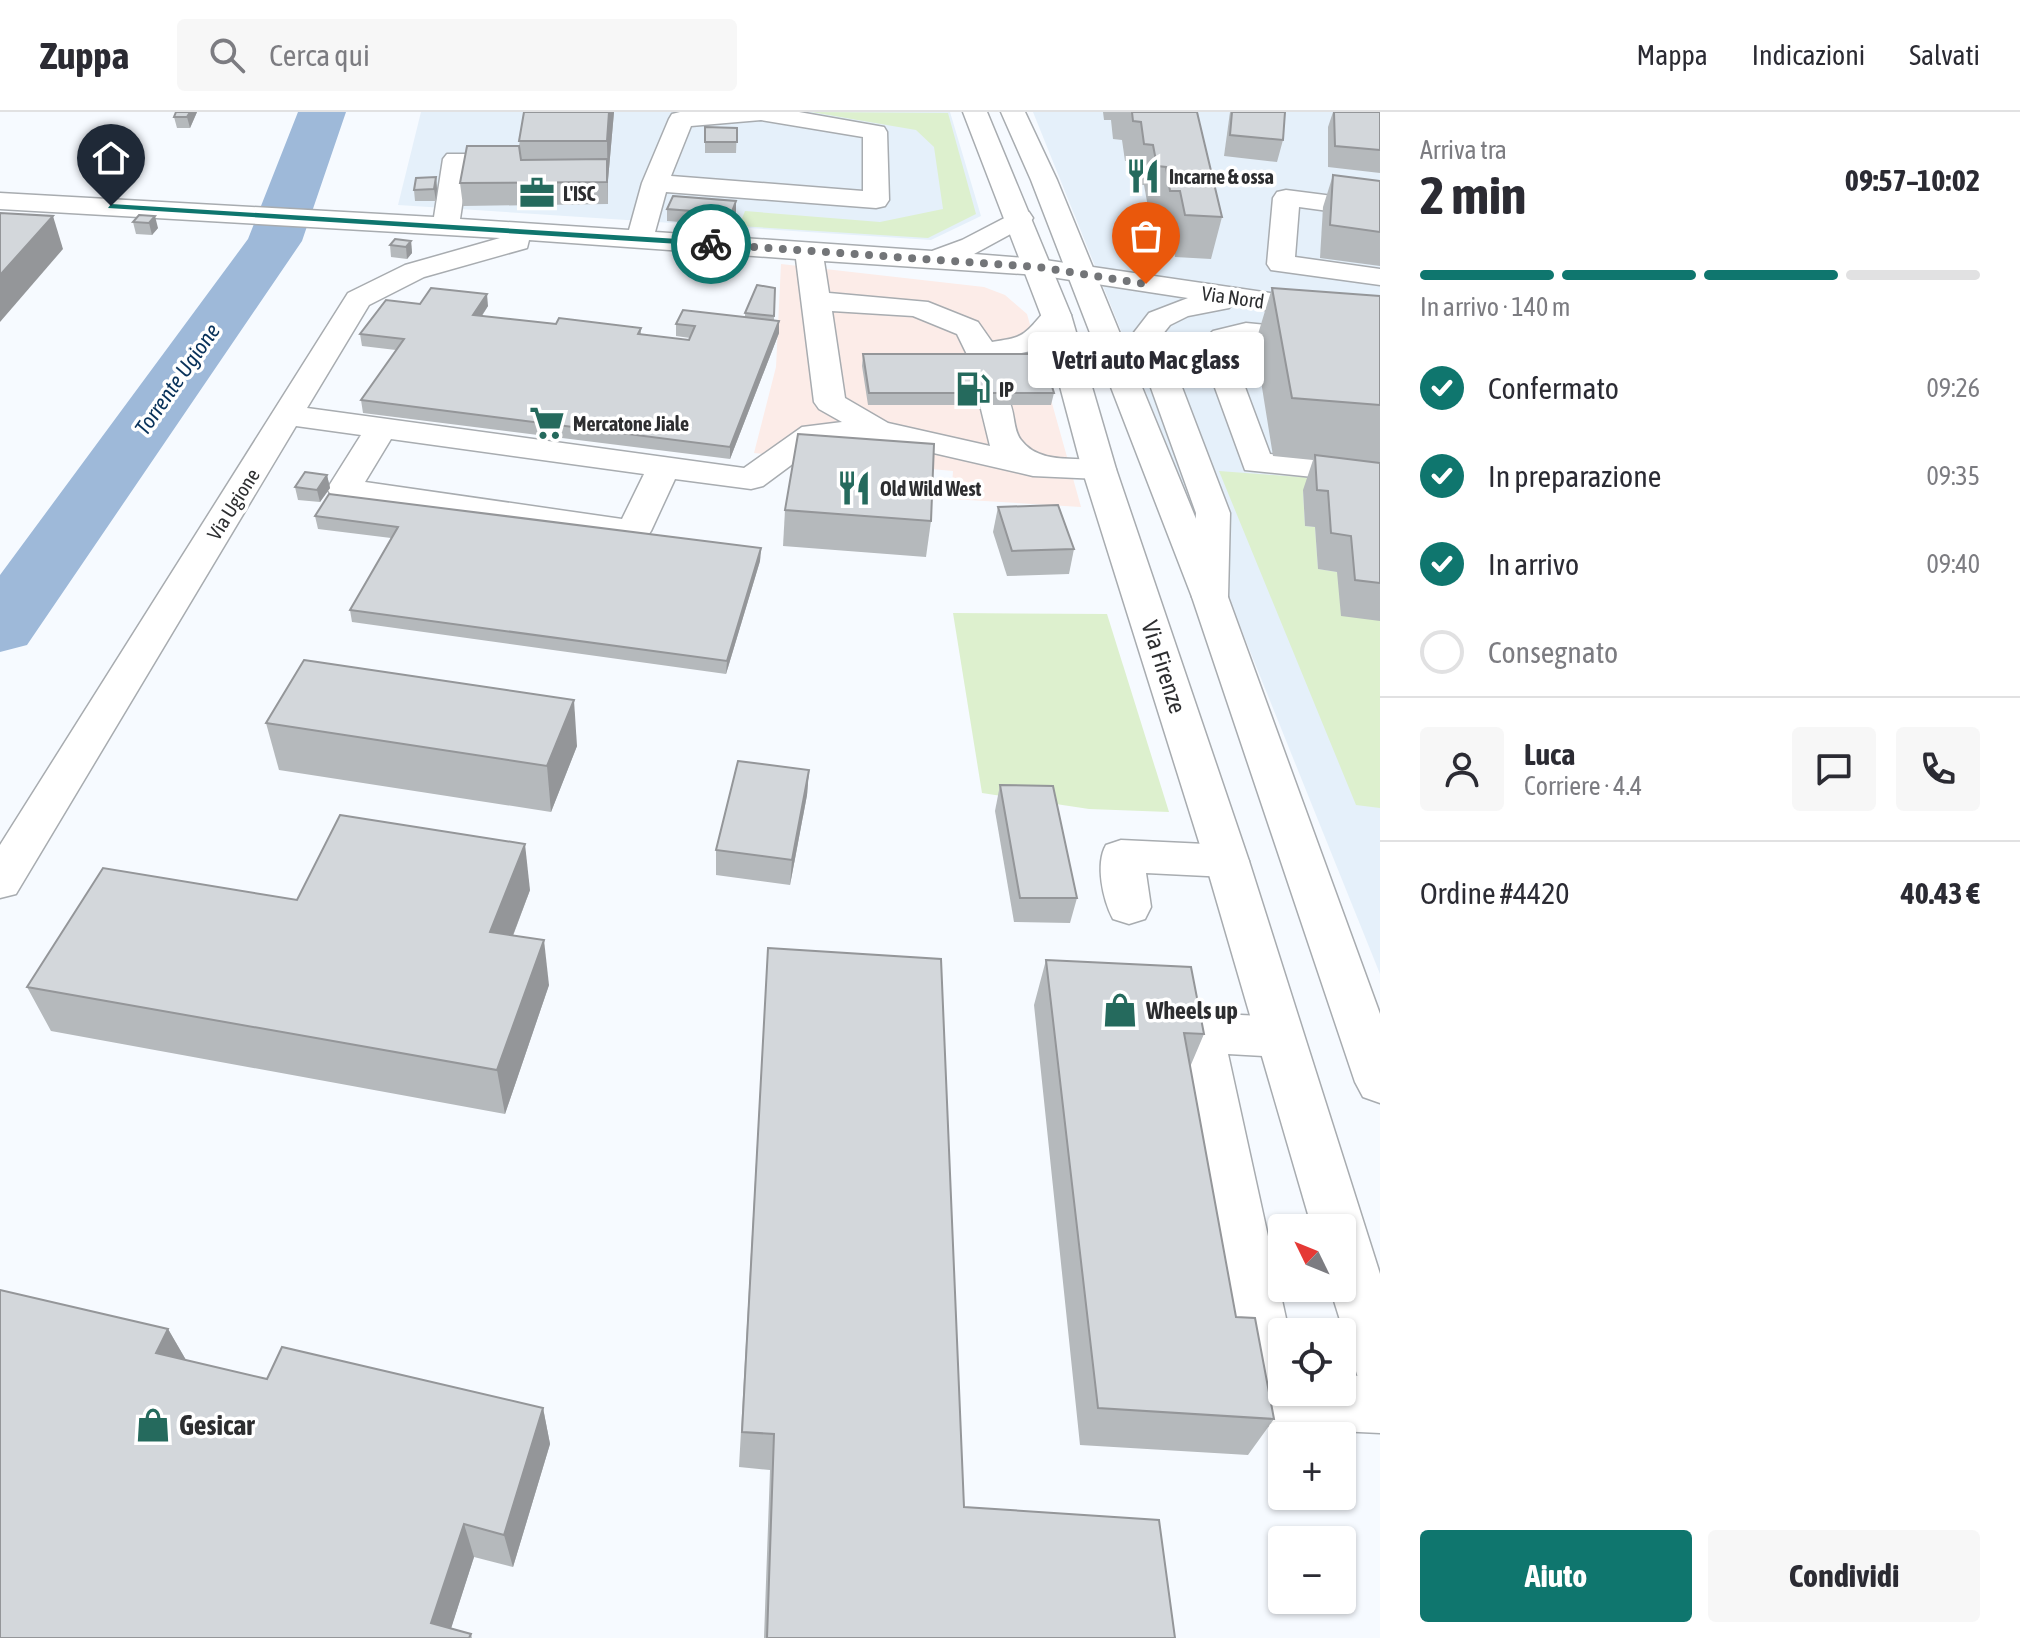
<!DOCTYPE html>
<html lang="it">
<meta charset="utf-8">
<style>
:root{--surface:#fff;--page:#f7f7f7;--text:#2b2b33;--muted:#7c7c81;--line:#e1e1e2;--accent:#0f766e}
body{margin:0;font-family:"Asap Condensed",sans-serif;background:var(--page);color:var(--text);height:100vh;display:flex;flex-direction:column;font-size:30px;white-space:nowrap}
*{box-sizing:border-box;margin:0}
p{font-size:26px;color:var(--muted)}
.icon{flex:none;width:44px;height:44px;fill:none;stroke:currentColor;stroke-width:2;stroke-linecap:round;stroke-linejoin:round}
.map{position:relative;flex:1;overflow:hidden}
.sheet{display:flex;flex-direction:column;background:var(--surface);width:640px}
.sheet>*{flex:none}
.needle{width:52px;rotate:313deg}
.tools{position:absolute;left:1268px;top:1102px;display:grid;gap:16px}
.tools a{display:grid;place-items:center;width:88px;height:88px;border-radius:8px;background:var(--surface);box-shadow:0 2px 6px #0004;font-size:40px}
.pin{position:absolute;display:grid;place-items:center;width:68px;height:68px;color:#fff;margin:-82px -34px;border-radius:50% 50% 50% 0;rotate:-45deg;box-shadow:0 0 8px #0007}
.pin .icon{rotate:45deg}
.courier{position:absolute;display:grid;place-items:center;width:80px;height:80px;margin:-40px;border:6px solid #0f766e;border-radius:50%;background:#fff;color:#222;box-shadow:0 2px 10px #0007}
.bubble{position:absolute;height:56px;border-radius:8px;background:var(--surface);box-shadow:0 2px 6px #0004;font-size:26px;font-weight:700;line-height:56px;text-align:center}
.overview em{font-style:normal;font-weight:700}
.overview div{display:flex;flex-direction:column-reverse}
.overview{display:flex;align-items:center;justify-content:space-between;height:136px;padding:0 40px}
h1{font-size:52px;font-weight:700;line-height:60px}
.bar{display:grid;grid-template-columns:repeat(4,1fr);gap:12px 8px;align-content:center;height:96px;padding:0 40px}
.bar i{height:10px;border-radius:6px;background:var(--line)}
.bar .current{background:var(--accent)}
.bar p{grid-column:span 4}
.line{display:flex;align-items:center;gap:20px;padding:0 40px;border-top:2px solid var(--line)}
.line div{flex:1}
.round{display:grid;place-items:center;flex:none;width:84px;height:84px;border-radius:8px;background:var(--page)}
ol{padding:0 40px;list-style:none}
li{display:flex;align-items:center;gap:24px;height:88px}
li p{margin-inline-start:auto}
li .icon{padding:8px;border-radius:50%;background:var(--accent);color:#fff;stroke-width:4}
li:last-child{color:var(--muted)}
li i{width:44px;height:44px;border:4px solid var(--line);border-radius:50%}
.primary-button{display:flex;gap:16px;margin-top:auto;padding:16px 40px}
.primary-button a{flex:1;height:92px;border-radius:8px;background:var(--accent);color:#fff;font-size:32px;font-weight:700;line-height:92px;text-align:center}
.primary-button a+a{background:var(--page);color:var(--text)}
header{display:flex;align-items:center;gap:48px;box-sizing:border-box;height:112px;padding:0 40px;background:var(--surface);border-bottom:2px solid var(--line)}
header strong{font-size:38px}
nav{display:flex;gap:44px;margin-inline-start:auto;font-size:28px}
.search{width:560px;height:72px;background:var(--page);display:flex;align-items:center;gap:20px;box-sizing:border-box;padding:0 28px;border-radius:8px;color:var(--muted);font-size:30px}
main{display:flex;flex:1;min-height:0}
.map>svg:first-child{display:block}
.commercial{fill:#fcece8}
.built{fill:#e5f0fa}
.green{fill:#ddf0ce}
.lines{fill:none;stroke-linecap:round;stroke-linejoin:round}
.river{fill:#9eb9d9;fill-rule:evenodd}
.minor-casing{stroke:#a8acb0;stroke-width:3}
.major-casing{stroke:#a8acb0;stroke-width:3}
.minor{fill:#fff;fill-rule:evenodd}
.major{fill:#fff;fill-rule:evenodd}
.wall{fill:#b5b9bc}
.shaded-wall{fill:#949699}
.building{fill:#d3d7db;stroke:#949699;stroke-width:2}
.route{fill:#0f766e}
.done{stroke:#737578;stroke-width:8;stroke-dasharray:0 14.4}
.labels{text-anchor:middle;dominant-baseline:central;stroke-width:7;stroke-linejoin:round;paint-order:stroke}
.far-poi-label{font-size:20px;font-weight:bold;fill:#2d2e30;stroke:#fff;text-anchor:start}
.far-street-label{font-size:20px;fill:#2d2e30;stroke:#fff}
.far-water-label{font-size:22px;font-style:italic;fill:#09325a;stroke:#fff}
.street-label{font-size:24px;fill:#2d2e30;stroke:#fff}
.poi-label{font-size:24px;font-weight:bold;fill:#2d2e30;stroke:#fff;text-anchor:start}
.near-poi-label{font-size:28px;font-weight:bold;fill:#2d2e30;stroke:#fff;text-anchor:start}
</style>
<header>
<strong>Zuppa</strong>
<div class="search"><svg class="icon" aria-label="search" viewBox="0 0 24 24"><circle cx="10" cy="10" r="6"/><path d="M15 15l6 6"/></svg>Cerca qui</div>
<nav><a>Mappa</a><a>Indicazioni</a><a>Salvati</a></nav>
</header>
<main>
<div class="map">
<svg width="1380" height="1526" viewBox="0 0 1380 1526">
<rect width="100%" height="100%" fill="#f6faff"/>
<polygon class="commercial" points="781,152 984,175 1005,183 1027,202 1081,395 951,387 953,359 754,341 776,255"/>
<g class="built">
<polygon points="421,0 950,0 981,104 931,128 398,93"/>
<polygon points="1033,0 1380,0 1380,862"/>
</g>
<g class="green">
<polygon points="811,0 948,1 976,102 928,126 739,114 745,99 880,110 943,97 934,35 916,18"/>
<polygon points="1219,359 1380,371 1303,379 1305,414 1315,415 1318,457 1337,460 1380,509 1380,696 1356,693"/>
<polygon points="953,501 1107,502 1169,700 1089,697 982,681"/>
</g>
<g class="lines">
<polygon class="river" points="298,0 346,0 302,129 27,533 0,540 0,463 248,127"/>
<g class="minor-casing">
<g id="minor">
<path d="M680,0H799L884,15L887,20L889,88L885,94L876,96L666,80L655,120L932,139L962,128L1020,98L1029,100L1033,106L1029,112L974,142L1038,147L1380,197V215L1232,193L1229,196L1188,204L1170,213L1162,223L1230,401L1228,485L1223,493L1210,496L1197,493L1192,485L1196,401L1132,223L1149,201L1188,186L1038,163L824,149L829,181L928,190L978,210L992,230C1002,228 1017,227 1024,221C1041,209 1042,191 1066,197L1071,203L1044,236L1000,246L1002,254L998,261L987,263L976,261L957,222L913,204L832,199L845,286L888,311L990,334L980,293L985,286L996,283L1007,286C1016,298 1012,317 1021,328C1041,355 1082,343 1111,350L1116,357L1111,364L1099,367L1033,364L877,328L821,331L763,374L751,377L675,367L651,419L646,426L634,429L332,384L327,377L361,323L296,314L16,782L0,786V733L348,181L405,153L500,126L0,97V81L434,105L443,47L447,42H465L469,47L460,107L629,118L642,71L669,7L672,2ZM761,8L863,25V79L671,64L691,14ZM529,128L796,147L814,290L819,297L842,310L802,315L744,356L307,296L369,193L424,165L527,136ZM391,327L644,362L622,407L365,370Z"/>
<polygon points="1286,78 1380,90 1380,106 1299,95 1295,145 1380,157 1380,173 1271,158 1267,152 1273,86 1277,80"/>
<path d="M1246,211L1316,218L1320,224L1316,230C1287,237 1257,219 1230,235L1270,342L1380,352V372L1245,358L1199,232L1213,219Z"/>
<path d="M1121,728L1227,733L1242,738L1249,749L1242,760L1227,765L1146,761L1151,795L1145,807L1129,812L1113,807C1103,788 1095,752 1106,733Z"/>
<polygon points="1199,901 1280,905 1297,911 1304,925 1297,939 1280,945 1228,942 1289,1220 1282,1220 1282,1280 1342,1280 1342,1263 1380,1265 1380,1321 1275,1316 1255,1308 1246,1288 1175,921 1182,907"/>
</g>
</g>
<g class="major-casing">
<g id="major">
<polygon points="963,0 987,0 1071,203 1116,357 1249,749 1380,1162 1380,1280 1360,1272 1330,1176 1342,1176 1342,1116 1312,1116 1205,749 1082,357 1041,203"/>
<polygon points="1001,0 1025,0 1057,68 1228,485 1380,902 1380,991 1363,985 1355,970 1192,485 1031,68"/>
</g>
</g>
<use href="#minor" class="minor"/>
<use href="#major" class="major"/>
</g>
<g class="wall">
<polygon points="197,0 190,16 177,16 174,5"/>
<polygon points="524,0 614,0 608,68 608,92 463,94 460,71 519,34"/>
<polygon points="1103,0 1197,0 1222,105 1211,147 1175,145 1170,120 1160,120 1156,96 1148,95 1144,73 1136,73 1132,49 1125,49 1122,28 1113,27 1111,8 1104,8"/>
<polygon points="1230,0 1285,0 1283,28 1277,50 1224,44"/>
<polygon points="1333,0 1380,0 1380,61 1328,55 1328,15"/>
<polygon points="705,15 737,16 736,41 705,41"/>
<polygon points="1333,63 1380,69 1380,154 1320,146 1323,95"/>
<polygon points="436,65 437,77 436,89 415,89 414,78"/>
<polygon points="667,97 736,100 731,114 667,109"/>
<polygon points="139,103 158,116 152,123 136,122 133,110"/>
<polygon points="411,129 412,141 407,147 391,145 390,133"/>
<polygon points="775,176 774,208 779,221 730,347 363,301 361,288 396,238 362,234 360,222 420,192 488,194 482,204 556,212 641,216 641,223 689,228 690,226 676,224 676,212 745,205 745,201"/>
<polygon points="1272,176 1380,184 1380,509 1341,504 1337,460 1318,457 1315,415 1305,414 1303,378 1313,348 1273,344 1255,232"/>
<polygon points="863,242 1054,281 1051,293 868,293 862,254"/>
<polygon points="327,363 330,376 320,390 298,388 295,375"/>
<polygon points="998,395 1074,437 1069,462 1007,464 993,420"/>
<polygon points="785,398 931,409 926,445 783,434"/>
<polygon points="315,404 761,436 760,449 726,562 352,510 350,498 391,426 318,417"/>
<polygon points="266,611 577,634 551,700 279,658"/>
<polygon points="809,658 807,683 790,773 716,763 716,738"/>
<polygon points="1000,673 1077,786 1070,811 1014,810 995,699"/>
<polygon points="530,778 513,824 549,873 505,1002 51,919 27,875 297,788"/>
<polygon points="768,836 964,1395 1175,1526 764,1526 770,1358 739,1355"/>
<polygon points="1046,848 1204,922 1190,955 1236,1205 1274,1307 1248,1343 1080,1333 1034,893"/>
<polygon points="168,1217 186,1248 267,1267 543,1296 550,1332 513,1455 474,1445 451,1516 471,1522 472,1526 0,1526"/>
</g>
<g class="shaded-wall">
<polygon points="190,0 197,0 190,16 187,5"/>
<polygon points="609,0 614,0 608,68 608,92 607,29"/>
<polygon points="436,65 437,77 436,89 434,77"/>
<polygon points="736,89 736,100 731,114 731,102"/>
<polygon points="53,104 63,137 0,210 0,163"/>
<polygon points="155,104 158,116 152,123 149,111"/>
<polygon points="411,129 412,141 407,147 406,135"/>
<polygon points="487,182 488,194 474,215 473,203"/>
<polygon points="779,209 779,221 730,347 730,335"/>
<polygon points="327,363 330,376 320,390 317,378"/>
<polygon points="761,436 760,449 726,562 727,549"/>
<polygon points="574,588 577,634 551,700 547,654"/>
<polygon points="809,658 807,683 790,773 792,748"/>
<polygon points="525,732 530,778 497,865 490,820"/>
<polygon points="544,828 549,873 505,1002 497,958"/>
<polygon points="168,1217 190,1255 156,1241"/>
<polygon points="543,1296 550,1332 513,1455 504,1423"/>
<polygon points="464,1412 474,1445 448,1526 431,1511"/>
</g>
<g class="building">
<polygon points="176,0 190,0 187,5 174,5"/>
<polygon points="524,0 609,0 607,29 519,29"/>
<polygon points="1132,0 1197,0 1222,105 1185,103 1180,79 1170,79 1166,55 1157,54 1153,33 1144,32 1141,10 1133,9"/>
<polygon points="1232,0 1285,0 1283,28 1230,23"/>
<polygon points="1334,0 1380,0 1380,38 1335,34"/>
<polygon points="705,15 737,16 737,30 705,30"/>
<polygon points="467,34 519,34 521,48 607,47 607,70 460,71"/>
<polygon points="1333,63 1380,69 1380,120 1330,113"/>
<polygon points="436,65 434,77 414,78 416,66"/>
<polygon points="673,84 736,89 731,102 667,97"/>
<polygon points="0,101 53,104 0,163"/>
<polygon points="139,103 155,104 149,111 133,110"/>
<polygon points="395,127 411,129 406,135 390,133"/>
<polygon points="757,173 775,176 774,204 745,201"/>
<polygon points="431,176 487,182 473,203 556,212 559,206 641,216 638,222 689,228 695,214 676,212 683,198 779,209 730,335 361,288 404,227 360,222 386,188 420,192"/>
<polygon points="1272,176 1380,184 1380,293 1292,286"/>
<polygon points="863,242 1042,242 1054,281 869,281"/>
<polygon points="798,322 934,332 931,409 785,398"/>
<polygon points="1315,343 1380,351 1380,471 1355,468 1351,424 1331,421 1328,379 1317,378"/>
<polygon points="305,360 327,363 317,378 295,375"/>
<polygon points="329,382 761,436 727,549 350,498 398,415 315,404"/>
<polygon points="1058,393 1074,437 1012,439 998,395"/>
<polygon points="304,548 574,588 547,654 266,611"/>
<polygon points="738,649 809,658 792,748 716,738"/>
<polygon points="1000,673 1053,674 1077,786 1020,786"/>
<polygon points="340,703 525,732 490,820 544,828 497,958 27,875 103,756 297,788"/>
<polygon points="768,836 941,847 964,1395 1159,1408 1175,1526 767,1526 774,1322 742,1320"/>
<polygon points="1046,848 1191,855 1204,922 1184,921 1236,1205 1255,1206 1274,1307 1098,1296"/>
<polygon points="0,1178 168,1217 156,1241 267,1267 282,1235 543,1296 504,1423 464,1412 431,1511 471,1522 469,1526 0,1526"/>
</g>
<polygon class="route" points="111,92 711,129 715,132 711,134 108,96"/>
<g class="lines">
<polyline class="done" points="711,132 1038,155 1146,172"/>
</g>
<defs>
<g id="restaurant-bare" transform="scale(2.76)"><path d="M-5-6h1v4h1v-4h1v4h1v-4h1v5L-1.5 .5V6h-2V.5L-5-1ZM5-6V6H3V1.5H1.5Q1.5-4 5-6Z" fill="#256a5d" stroke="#fff" stroke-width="2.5" paint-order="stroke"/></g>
<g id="office-bare" transform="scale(2.76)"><path d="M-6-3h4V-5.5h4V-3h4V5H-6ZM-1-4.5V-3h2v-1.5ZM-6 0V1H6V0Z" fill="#256a5d" stroke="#fff" stroke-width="2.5" paint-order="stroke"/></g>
<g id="fuel-bare" transform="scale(2.76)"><path d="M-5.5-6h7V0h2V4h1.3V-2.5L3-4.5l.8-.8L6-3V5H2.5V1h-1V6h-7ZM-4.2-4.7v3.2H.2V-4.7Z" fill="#256a5d" stroke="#fff" stroke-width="2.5" paint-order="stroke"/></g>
<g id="supermarket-bare" transform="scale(2.76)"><path d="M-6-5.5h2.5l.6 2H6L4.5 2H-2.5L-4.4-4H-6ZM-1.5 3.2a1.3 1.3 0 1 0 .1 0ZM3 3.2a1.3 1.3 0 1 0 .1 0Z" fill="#256a5d" stroke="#fff" stroke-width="2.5" paint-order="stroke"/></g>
<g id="shop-bare" transform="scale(2.76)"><path d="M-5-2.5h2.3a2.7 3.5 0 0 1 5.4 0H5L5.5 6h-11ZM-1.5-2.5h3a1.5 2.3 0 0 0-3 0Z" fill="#256a5d" stroke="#fff" stroke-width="2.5" paint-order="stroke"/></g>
</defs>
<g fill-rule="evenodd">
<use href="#restaurant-bare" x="1143" y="64"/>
<use href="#office-bare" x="537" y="81"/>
<use href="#fuel-bare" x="973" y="277"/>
<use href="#supermarket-bare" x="547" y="311"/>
<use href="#restaurant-bare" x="854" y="376"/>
<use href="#shop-bare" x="1120" y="898"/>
<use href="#shop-bare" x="153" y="1313"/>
</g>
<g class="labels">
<g class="far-poi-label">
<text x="1169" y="64">Incarne &amp; ossa</text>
<text x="563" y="81">L'ISC</text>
<text x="999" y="277">IP</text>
<text x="573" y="311">Mercatone Jiale</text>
<text x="880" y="376">Old Wild West</text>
</g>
<g class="far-street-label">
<text transform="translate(1233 185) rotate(8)">Via Nord</text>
<text transform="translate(233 392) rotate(-58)">Via Ugione</text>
</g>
<g class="far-water-label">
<text transform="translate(177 267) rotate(-55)">Torrente Ugione</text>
</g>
<g class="street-label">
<text transform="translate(1164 555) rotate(72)">Via Firenze</text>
</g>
<g class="poi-label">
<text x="1146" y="898">Wheels up</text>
</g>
<g class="near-poi-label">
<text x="179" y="1313">Gesicar</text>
</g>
</g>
</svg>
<div class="tools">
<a><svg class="needle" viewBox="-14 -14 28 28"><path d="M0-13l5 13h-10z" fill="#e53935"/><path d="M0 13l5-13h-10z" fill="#7c7c81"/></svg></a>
<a><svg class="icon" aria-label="locate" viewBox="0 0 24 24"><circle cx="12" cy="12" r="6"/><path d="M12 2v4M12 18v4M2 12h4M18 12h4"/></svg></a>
<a>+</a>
<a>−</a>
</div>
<div class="pin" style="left:1146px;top:172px;background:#ea580c"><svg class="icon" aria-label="bag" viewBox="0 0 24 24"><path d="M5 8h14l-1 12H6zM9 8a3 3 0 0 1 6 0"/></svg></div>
<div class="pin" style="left:111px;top:94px;background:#1f2937"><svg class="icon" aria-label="home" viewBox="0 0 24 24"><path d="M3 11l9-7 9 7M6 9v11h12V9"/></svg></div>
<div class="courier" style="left:711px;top:132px"><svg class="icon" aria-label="bike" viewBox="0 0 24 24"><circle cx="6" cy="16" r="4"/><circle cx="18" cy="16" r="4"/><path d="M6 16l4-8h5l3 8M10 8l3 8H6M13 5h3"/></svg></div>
<div class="bubble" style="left:1028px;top:220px;width:236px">Vetri auto Mac glass</div>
</div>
<section class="sheet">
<div class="overview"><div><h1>2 min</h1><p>Arriva tra</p></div><em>09:57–10:02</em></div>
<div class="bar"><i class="current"></i><i class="current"></i><i class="current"></i><i></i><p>In arrivo · 140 m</p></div>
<ol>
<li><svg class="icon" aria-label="check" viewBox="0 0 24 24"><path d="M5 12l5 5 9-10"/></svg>Confermato<p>09:26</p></li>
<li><svg class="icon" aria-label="check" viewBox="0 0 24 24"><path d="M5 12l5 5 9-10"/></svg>In preparazione<p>09:35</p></li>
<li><svg class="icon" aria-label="check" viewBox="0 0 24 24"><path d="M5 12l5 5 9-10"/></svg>In arrivo<p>09:40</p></li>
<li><i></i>Consegnato</li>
</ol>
<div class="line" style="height:144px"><a class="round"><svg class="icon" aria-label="person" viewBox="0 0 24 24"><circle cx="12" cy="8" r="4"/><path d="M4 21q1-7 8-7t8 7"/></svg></a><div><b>Luca</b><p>Corriere · 4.4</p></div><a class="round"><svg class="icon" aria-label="chat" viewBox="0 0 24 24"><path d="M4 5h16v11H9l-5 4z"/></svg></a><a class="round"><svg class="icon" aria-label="phone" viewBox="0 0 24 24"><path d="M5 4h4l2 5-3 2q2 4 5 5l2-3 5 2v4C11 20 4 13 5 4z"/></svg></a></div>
<div class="line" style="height:104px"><div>Ordine #4420</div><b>40.43 €</b></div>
<div class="primary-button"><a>Aiuto</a><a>Condividi</a></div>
</section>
</main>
